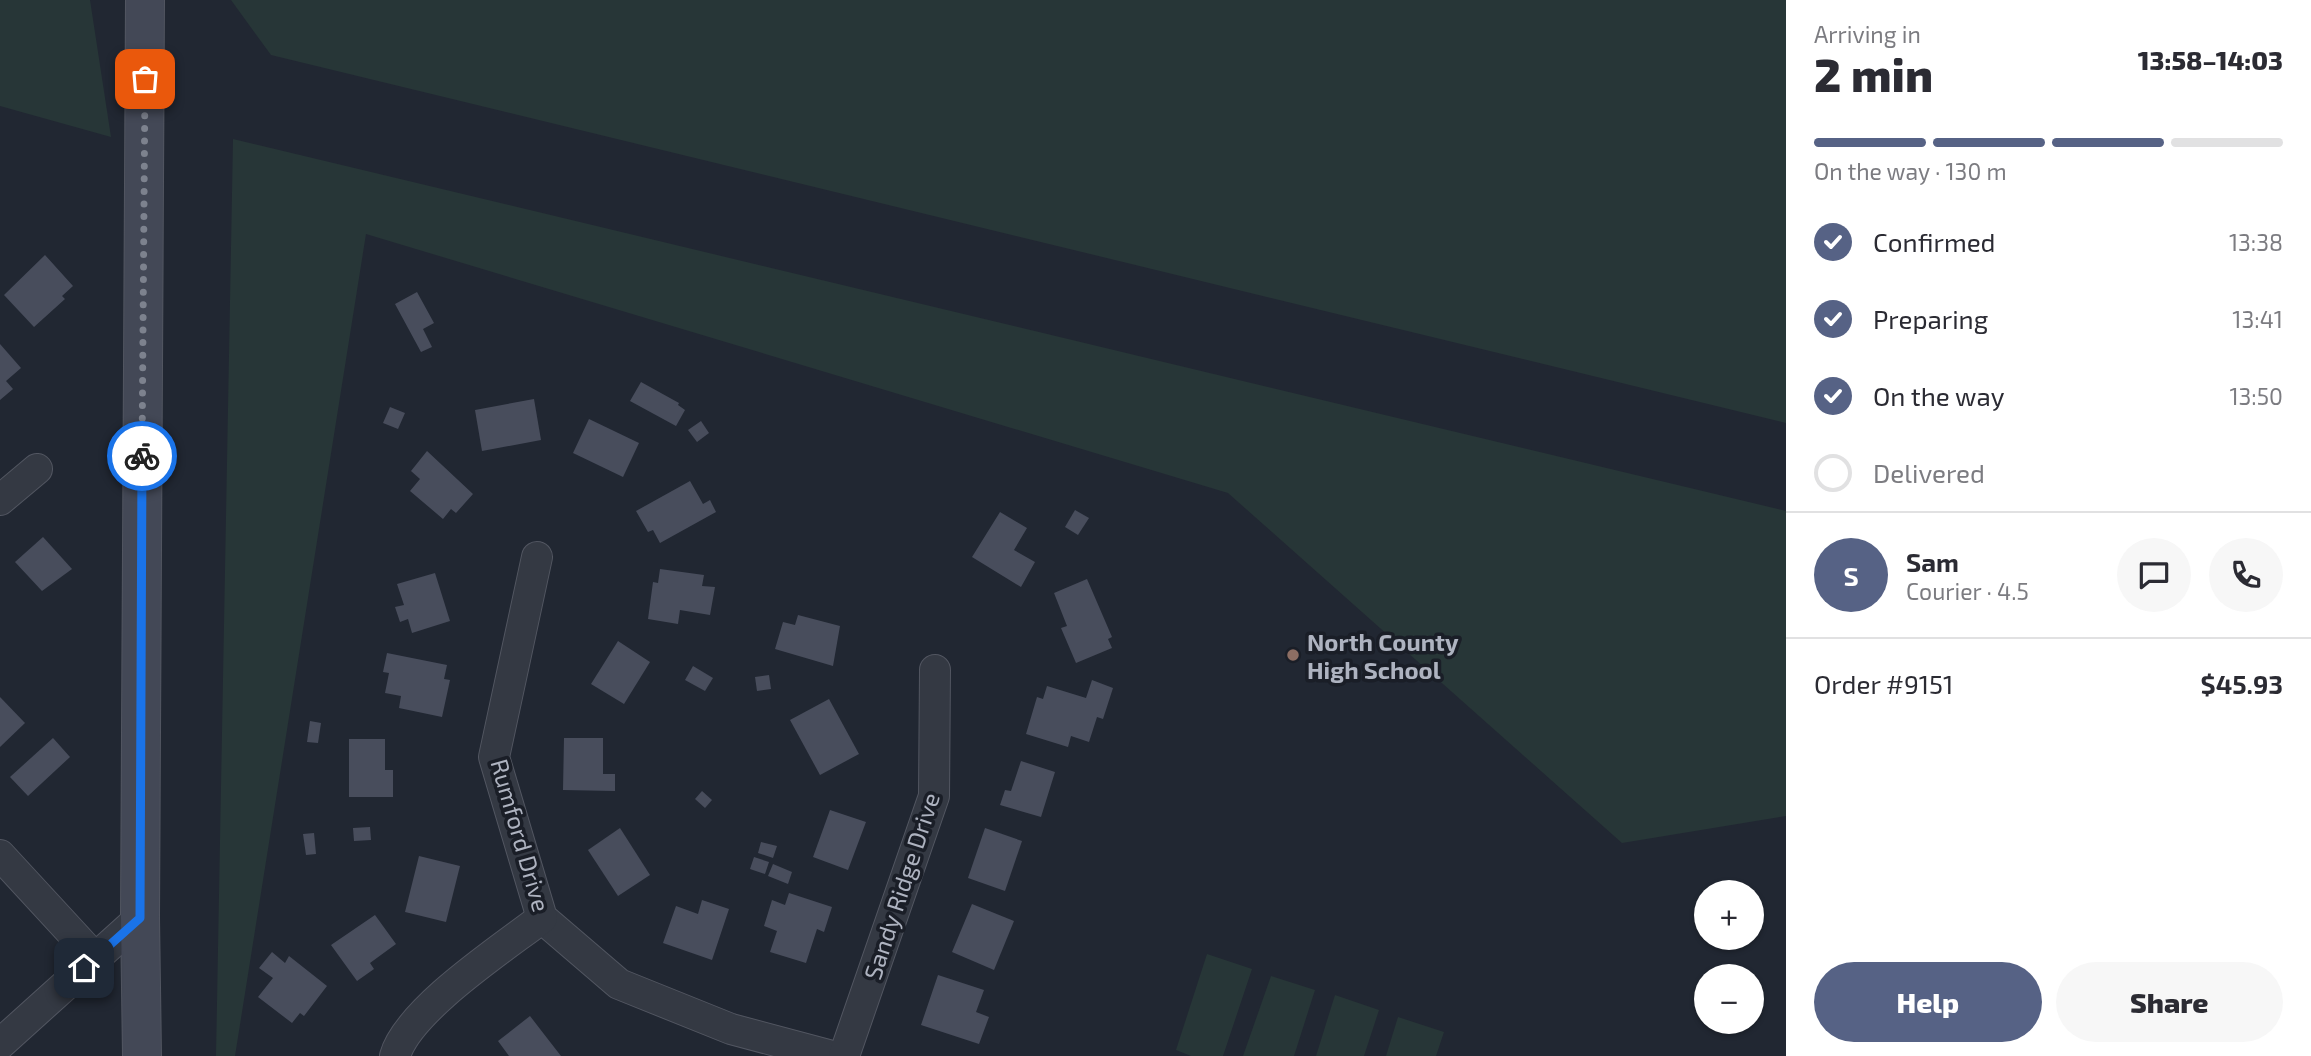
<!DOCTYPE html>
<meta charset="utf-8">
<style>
:root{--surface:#fff;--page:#f7f7f7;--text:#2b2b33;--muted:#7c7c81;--line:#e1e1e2;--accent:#566285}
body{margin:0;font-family:"Exo 2",sans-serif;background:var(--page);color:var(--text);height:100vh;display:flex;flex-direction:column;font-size:26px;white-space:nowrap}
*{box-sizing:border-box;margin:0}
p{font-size:23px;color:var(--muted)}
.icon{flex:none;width:38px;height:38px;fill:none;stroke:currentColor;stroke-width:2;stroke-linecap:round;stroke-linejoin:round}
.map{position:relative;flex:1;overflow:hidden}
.details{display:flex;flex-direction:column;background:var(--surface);width:525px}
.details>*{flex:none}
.buttons{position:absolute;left:1694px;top:880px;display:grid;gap:14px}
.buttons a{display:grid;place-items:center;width:70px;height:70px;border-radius:50%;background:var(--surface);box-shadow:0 2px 5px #0004;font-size:35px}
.pin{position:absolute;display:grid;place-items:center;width:60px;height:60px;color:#fff;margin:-30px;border-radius:14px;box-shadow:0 4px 10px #0006}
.courier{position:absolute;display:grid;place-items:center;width:70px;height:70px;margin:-35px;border:5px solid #1a73e8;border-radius:50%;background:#fff;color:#222;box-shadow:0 2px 9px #0007}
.overview em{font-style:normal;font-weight:800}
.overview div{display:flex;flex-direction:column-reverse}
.overview{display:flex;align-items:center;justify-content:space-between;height:119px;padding:0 28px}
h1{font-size:46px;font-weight:800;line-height:52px}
.bar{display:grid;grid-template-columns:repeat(4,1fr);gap:10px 7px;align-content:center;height:84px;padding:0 28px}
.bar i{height:9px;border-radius:5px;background:var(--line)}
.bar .active{background:var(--accent)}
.bar p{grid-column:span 4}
.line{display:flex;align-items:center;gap:18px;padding:0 28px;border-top:2px solid var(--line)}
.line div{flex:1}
.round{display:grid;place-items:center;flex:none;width:74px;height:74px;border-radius:37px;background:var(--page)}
ol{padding:0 28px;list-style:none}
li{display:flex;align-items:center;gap:21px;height:77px}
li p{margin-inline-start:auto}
li .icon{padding:7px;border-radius:50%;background:var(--accent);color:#fff;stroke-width:4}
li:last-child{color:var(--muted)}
li i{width:38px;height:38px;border:4px solid var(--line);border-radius:50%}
.cta{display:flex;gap:14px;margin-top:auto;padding:14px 28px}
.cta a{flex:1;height:80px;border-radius:42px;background:var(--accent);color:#fff;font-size:28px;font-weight:800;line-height:80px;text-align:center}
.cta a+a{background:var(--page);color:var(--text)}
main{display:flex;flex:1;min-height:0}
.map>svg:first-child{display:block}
.green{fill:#273637}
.building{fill:#484d5c}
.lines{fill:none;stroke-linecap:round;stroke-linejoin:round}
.minor-casing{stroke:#525661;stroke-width:32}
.secondary-casing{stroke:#525661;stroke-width:40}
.minor{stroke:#343943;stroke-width:30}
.secondary{stroke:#434856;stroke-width:38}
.done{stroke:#7d828e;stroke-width:7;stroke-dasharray:0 12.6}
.route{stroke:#1a73e8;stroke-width:9}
.education-dot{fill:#8d6e63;stroke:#1a1e27;stroke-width:2.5}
.labels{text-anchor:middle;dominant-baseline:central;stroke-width:7;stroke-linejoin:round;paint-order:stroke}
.poi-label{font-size:24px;font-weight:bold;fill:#aeb3c0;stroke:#1a1e27;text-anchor:start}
.street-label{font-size:24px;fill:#aeb3c0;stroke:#1a1e27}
</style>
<main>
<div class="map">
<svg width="1786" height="1056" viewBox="0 0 1786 1056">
<rect width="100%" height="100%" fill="#212732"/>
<g class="green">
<polygon points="0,0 90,0 111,137 0,106"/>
<polygon points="231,0 1786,0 1786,423 271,55"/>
<polygon points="233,139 1786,511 1786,816 1622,843 1228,493 366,234 235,1056 216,1056"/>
<polygon points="1207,954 1252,969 1223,1056 1191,1056 1176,1050"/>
<polygon points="1271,976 1315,990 1294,1056 1243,1056"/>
<polygon points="1335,995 1379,1010 1364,1056 1316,1056"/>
<polygon points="1398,1017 1444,1032 1436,1056 1386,1056"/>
</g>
<g class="building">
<polygon points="45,255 73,286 62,296 65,299 34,327 4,295"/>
<polygon points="417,292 434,323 423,329 432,347 421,352 395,304"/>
<polygon points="0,344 21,368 6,381 13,389 0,400"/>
<polygon points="641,382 679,403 678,405 685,410 676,426 630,401"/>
<polygon points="534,399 541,440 482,451 475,410"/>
<polygon points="390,407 405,413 398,429 383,423"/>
<polygon points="589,419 639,443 623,477 573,453"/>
<polygon points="701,421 709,433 697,442 688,430"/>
<polygon points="427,451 473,494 456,513 451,509 443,519 410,491 420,479 411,471"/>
<polygon points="690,481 703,504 710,500 716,512 660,543 653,530 648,532 636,511"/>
<polygon points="1075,510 1089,518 1078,535 1065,527"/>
<polygon points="1000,512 1027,528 1014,550 1035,562 1021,587 972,557"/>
<polygon points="43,537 72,569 42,591 15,562"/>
<polygon points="660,569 704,575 702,586 715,587 710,615 680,610 678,624 648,619 653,582 658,583"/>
<polygon points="435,573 450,621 412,633 408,619 400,622 395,607 404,605 397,584"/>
<polygon points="1087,579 1112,637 1108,639 1112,648 1076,663 1061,628 1067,626 1054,593"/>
<polygon points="798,615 840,626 833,666 775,649 783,622 795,625"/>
<polygon points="618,641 650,662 624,704 591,684"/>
<polygon points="387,653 447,665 444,679 450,680 442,717 399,708 401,696 385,693 389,673 383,672"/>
<polygon points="693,666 713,678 705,691 685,680"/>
<polygon points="769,675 771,689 757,691 755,677"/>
<polygon points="1092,680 1113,688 1103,719 1097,717 1089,742 1071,736 1068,747 1026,734 1037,697 1043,699 1047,686 1086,698"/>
<polygon points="0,697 25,723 0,747"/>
<polygon points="829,699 859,754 820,775 790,720"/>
<polygon points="310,721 321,723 318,743 307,742"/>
<polygon points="53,738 70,757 28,796 10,777"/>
<polygon points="564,738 603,738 603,774 615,774 615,791 563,790"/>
<polygon points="349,739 385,739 385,770 393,770 393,797 349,797"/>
<polygon points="1021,761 1055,772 1041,817 1000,805 1005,790 1011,791"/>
<polygon points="702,791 712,800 705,808 695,799"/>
<polygon points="830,810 866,822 848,870 813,857"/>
<polygon points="370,827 371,840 354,841 353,828"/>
<polygon points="620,828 650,875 618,896 588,850"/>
<polygon points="985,828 1022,841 1005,891 968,878"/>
<polygon points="314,833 316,854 306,855 303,834"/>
<polygon points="761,842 777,846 773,858 758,853"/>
<polygon points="419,856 460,866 446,922 405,912"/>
<polygon points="754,857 769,862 765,874 750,869"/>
<polygon points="773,864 792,872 788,884 768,876"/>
<polygon points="789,893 832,907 824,932 817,929 806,963 770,952 777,931 764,926 772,900 785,905"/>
<polygon points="702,900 729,909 712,960 663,943 676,906 698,914"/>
<polygon points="972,904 1014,921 994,970 952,952"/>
<polygon points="375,915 396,944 370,963 374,969 357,981 331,945"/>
<polygon points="272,952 285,963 289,956 327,986 304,1016 300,1013 292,1023 258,997 273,978 259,968"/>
<polygon points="938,975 984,990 976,1012 989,1017 979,1044 921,1025"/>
<polygon points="530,1016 547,1038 561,1056 509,1056 498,1041"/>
</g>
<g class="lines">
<g class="minor-casing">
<g id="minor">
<polyline points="0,500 37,469"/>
<polyline points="537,557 494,757 542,918 619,984 731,1029 832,1056"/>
<polyline points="0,855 95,958"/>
<polyline points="0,1044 140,918"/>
<path d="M395,1056C408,1010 503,948 542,918"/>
<polyline points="844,1056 934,796 935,670"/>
</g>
</g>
<g class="secondary-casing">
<polyline id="secondary" points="142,1056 140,918 145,0"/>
</g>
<use href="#minor" class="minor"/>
<use href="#secondary" class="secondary"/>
</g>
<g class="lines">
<polyline class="done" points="142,456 145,79"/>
<polyline class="route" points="84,968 140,918 142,456"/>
</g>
<circle class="education-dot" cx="1293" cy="655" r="7"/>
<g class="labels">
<g class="poi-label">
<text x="1307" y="641">North County<tspan x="1307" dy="28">High School</tspan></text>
</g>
<g class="street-label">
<text transform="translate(521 835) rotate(74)">Rumford Drive</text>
<text transform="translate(901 886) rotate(-72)">Sandy Ridge Drive</text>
</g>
</g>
</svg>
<div class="buttons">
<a>+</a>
<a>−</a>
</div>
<div class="pin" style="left:145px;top:79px;background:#ea580c"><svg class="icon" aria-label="bag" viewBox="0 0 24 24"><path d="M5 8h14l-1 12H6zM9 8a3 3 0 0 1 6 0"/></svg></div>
<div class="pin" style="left:84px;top:968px;background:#1f2937"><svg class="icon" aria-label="home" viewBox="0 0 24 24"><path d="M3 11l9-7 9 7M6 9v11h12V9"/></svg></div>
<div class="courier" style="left:142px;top:456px"><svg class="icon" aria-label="bike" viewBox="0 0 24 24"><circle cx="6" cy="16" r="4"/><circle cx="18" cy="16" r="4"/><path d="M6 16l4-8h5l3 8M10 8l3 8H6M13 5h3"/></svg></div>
</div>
<section class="details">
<div class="overview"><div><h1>2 min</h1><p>Arriving in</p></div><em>13:58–14:03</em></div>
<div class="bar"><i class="active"></i><i class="active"></i><i class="active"></i><i></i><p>On the way · 130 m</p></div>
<ol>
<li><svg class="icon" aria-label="check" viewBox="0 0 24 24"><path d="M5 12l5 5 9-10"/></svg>Confirmed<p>13:38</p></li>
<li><svg class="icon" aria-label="check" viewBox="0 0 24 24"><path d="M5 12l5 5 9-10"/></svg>Preparing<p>13:41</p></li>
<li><svg class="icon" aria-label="check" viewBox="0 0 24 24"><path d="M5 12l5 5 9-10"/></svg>On the way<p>13:50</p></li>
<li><i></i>Delivered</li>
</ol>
<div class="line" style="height:126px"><b class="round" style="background:var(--accent);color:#fff">S</b><div><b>Sam</b><p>Courier · 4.5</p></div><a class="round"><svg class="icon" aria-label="chat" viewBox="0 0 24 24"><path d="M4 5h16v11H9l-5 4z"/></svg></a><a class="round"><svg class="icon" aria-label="phone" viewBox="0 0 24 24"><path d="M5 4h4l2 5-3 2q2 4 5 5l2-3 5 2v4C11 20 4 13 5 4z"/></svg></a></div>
<div class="line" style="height:91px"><div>Order #9151</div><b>$45.93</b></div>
<div class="cta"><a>Help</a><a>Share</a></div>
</section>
</main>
